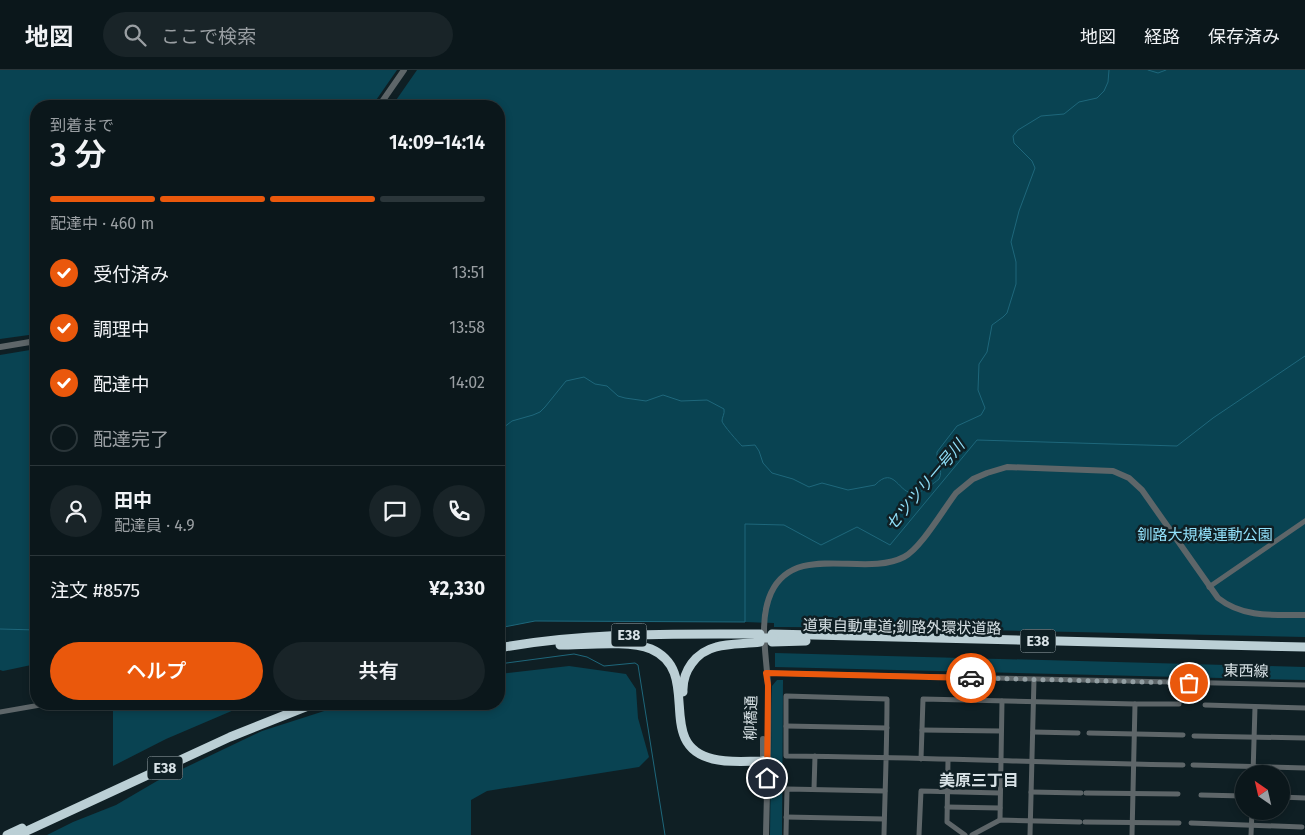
<!DOCTYPE html>
<html lang="ja">
<meta charset="utf-8">
<style>
:root{--surface:#0b171b;--page:#192428;--text:#f1f3f6;--muted:#9a9fa3;--line:#2b363a;--accent:#ea580c}
body{margin:0;font-family:"Fira Sans","Noto Sans JP",sans-serif;background:var(--page);color:var(--text);height:100vh;display:flex;flex-direction:column;font-size:19px;white-space:nowrap}
*{box-sizing:border-box;margin:0}
p{font-size:16px;color:var(--muted)}
.icon{flex:none;width:28px;height:28px;fill:none;stroke:currentColor;stroke-width:2;stroke-linecap:round;stroke-linejoin:round}
.map{position:relative;flex:1;overflow:hidden}
.panel{position:absolute;left:30px;top:30px;width:475px;height:610px;display:flex;flex-direction:column;background:var(--surface);border-radius:20px;box-shadow:0 2px 8px #0003,0 0 0 1px var(--line)}
.panel>*{flex:none}
.needle{width:32px;rotate:326deg}
.controls{position:absolute;left:1235px;top:695px;display:grid;gap:10px}
.controls a{display:grid;place-items:center;width:55px;height:55px;border-radius:50%;background:var(--surface);box-shadow:0 2px 8px #0003,0 0 0 1px var(--line);font-size:25px}
.pin{position:absolute;display:grid;place-items:center;width:42px;height:42px;color:#fff;margin:-21px;border:2px solid #fff;border-radius:50%;box-shadow:0 1px 5px #0007}
.courier{position:absolute;display:grid;place-items:center;width:50px;height:50px;margin:-25px;border:4px solid #ea580c;border-radius:50%;background:#fff;color:#222;box-shadow:0 1px 6px #0007}
.headline em{font-style:normal;font-weight:600}
.headline div{display:flex;flex-direction:column-reverse}
.headline{display:flex;align-items:center;justify-content:space-between;height:85px;padding:0 20px}
h1{font-size:32px;font-weight:600;line-height:38px}
.bar{display:grid;grid-template-columns:repeat(4,1fr);gap:8px 5px;align-content:center;height:60px;padding:0 20px}
.bar i{height:6px;border-radius:4px;background:var(--line)}
.bar .on{background:var(--accent)}
.bar p{grid-column:span 4}
.line{display:flex;align-items:center;gap:12px;padding:0 20px;border-top:1px solid var(--line)}
.line div{flex:1}
.round{display:grid;place-items:center;flex:none;width:52px;height:52px;border-radius:26px;background:var(--page)}
ol{padding:0 20px;list-style:none}
li{display:flex;align-items:center;gap:15px;height:55px}
li p{margin-inline-start:auto}
li .icon{padding:5px;border-radius:50%;background:var(--accent);color:#fff;stroke-width:4}
li:last-child{color:var(--muted)}
li i{width:28px;height:28px;border:2px solid var(--line);border-radius:50%}
.primary-button{display:flex;gap:10px;margin-top:auto;padding:10px 20px}
.primary-button a{flex:1;height:58px;border-radius:30px;background:var(--accent);color:#fff;font-size:20px;font-weight:600;line-height:58px;text-align:center}
.primary-button a+a{background:var(--page);color:var(--text)}
header{display:flex;align-items:center;gap:30px;box-sizing:border-box;height:70px;padding:0 25px;background:var(--surface);border-bottom:1px solid var(--line)}
header strong{font-size:24px}
nav{display:flex;gap:28px;margin-inline-start:auto;font-size:18px}
.search{width:350px;height:45px;background:var(--page);display:flex;align-items:center;gap:12px;box-sizing:border-box;padding:0 18px;border-radius:28px;color:var(--muted);font-size:19px}
.map>svg:first-child{display:block}
.green{fill:#094352}
.lines{fill:none;stroke-linecap:round;stroke-linejoin:round}
.stream{stroke:#1e677b;stroke-width:1}
.minor{stroke:#5e6669;stroke-width:5}
.tertiary{stroke:#5e6669;stroke-width:6}
.motorway{stroke:#bbcfd5;stroke-width:9}
.motorway-bridge{stroke:#bbcfd5;stroke-width:9}
.done{stroke:#929ea2;stroke-width:5;stroke-dasharray:0 9}
.route{stroke:#ea580c;stroke-width:6}
.labels{text-anchor:middle;dominant-baseline:central;stroke-width:5;stroke-linejoin:round;paint-order:stroke}
.shield{fill:#0f1f24;stroke:#9ca8ac;stroke-width:1}
.shield-label{font-size:14px;font-weight:bold;fill:#d8e2e6}
.park-label{font-size:15px;fill:#92e1fb;stroke:#0f1f24}
.street-label{font-size:15px;fill:#d8e2e6;stroke:#0f1f24}
.water-label{font-size:16px;font-style:italic;fill:#90dff8;stroke:#0f1f24}
.neighbourhood-label{font-size:16px;font-weight:bold;fill:#d8e2e6;stroke:#0f1f24}
</style>
<header>
<strong>地図</strong>
<div class="search"><svg class="icon" aria-label="search" viewBox="0 0 24 24"><circle cx="10" cy="10" r="6"/><path d="M15 15l6 6"/></svg>ここで検索</div>
<nav><a>地図</a><a>経路</a><a>保存済み</a></nav>
</header>
<div class="map">
<svg width="1305" height="765" viewBox="0 0 1305 765">
<rect width="100%" height="100%" fill="#0f1f24"/>
<g class="green">
<polygon points="0,0 397,0 372,36 36,36 36,264 0,269"/>
<polygon points="417,0 1305,0 1305,567 985,560 977,558 774,557 774,553 745,552 535,551 499,558 499,36 392,36"/>
<polygon points="36,279 36,594 3,601 0,600 0,285"/>
<polygon points="775,583 1305,597 1305,610 775,597"/>
<polygon points="569,596 626,604 636,619 638,648 649,687 639,697 487,721 471,730 471,765 47,765 73,752 116,735 157,711 262,661 346,634 499,634 499,604"/>
<polygon points="777,610 783,610 782,765 770,765 772,616"/>
<polygon points="113,634 248,634 166,669 113,696"/>
</g>
<g class="lines">
<g class="stream">
<polyline points="1148,0 1158,3 1166,0"/>
<path d="M499,361L512,351L533,345L540,342L545,337L566,311L584,307L595,314L607,316L618,326L625,328L646,331L663,325L681,331L707,330L724,339C725,344 722,347 722,351C722,354 739,373 742,376L755,375L759,381L763,393L772,403L793,409L809,417L822,413L848,420L875,415C895,394 898,425 915,423C923,422 934,413 939,409C944,400 936,392 937,382L957,356L981,345L985,338L978,320L979,294L987,282L992,255L1003,247L1007,243L1016,214V192L1011,172L1019,141L1035,98L1032,91L1014,73L1013,66L1018,60L1041,46L1064,44L1079,32L1097,28L1104,21L1108,12L1109,0"/>
<polyline points="499,558 535,551 745,552 745,454 784,455 821,475 857,457 890,475 977,370 1177,376 1213,348 1305,286"/>
<polyline points="0,559 36,560"/>
<polyline points="499,594 574,584 587,587 604,596 635,593 638,595 665,765"/>
</g>
<g class="minor">
<polyline points="1209,517 1305,451"/>
<polyline points="766,603 1305,615"/>
<polyline points="1205,635 1305,638"/>
<polyline points="0,642 46,634"/>
<polyline points="786,656 887,658"/>
<polyline points="922,660 1001,661"/>
<polyline points="1033,662 1078,663"/>
<polyline points="1089,663 1183,665"/>
<polyline points="1194,666 1305,668"/>
<polyline points="921,689 923,629 1135,634 1179,634"/>
<polyline points="948,690 947,752 965,765"/>
<polyline points="1193,695 1305,698"/>
<polyline points="1253,704 1255,637"/>
<polyline points="814,719 815,686"/>
<polyline points="1031,722 1081,723"/>
<polyline points="1086,723 1178,724"/>
<polyline points="1201,725 1244,726"/>
<polyline points="1281,727 1305,728"/>
<polyline points="947,737 1000,738"/>
<polyline points="786,747 884,749"/>
<polyline points="1000,750 1002,631"/>
<polyline points="1085,752 1179,753"/>
<polyline points="1191,753 1302,757"/>
<polyline points="786,765 787,719 885,721"/>
<path d="M884,765C885,720 887,674 887,629L786,626V686C919,687 1051,693 1183,695"/>
<polyline points="919,765 921,721 1000,723"/>
<polyline points="972,765 1000,750 1080,752"/>
<polyline points="1030,765 1034,609"/>
<polyline points="1132,765 1135,634"/>
<polyline points="1251,765 1252,741"/>
</g>
<g class="tertiary">
<polyline points="379,36 404,0"/>
<polyline points="0,277 36,271"/>
<polyline points="763,716 763,669"/>
<path d="M766,765C767,716 769,666 768,617C767,586 758,552 771,523C795,471 864,508 904,487C921,478 943,440 956,423L973,409L987,403L1007,397L1113,401L1129,408L1142,420L1218,528C1243,548 1274,545 1305,545"/>
</g>
<g class="motorway">
<polyline points="772,564 1305,577"/>
<polyline points="772,572 806,571"/>
<path d="M560,575C585,575 629,570 651,579C704,602 653,675 713,689C729,693 747,691 762,691L767,690"/>
<path d="M499,578C585,562 673,564 760,564"/>
<path d="M683,622C682,601 696,582 716,577C729,573 746,574 760,572"/>
<polyline points="7,765 22,758"/>
<polyline points="18,765 230,667 313,634"/>
</g>
<polyline class="motorway-bridge" points="759,568 773,568"/>
</g>
<g class="lines">
<polyline class="done" points="971,608 1189,613"/>
<polyline class="route" points="767,708 768,615 766,603 971,608"/>
</g>
<g class="labels">
<g class="shield">
<rect x="611.5" y="553.5" width="35" height="23" rx="4"/>
<rect x="1020.5" y="559.5" width="35" height="23" rx="4"/>
<rect x="147.5" y="686.5" width="35" height="23" rx="4"/>
</g>
<g class="shield-label">
<text x="629" y="565">E38</text>
<text x="1038" y="571">E38</text>
<text x="165" y="698">E38</text>
</g>
<g class="park-label">
<text x="1205" y="465">釧路大規模運動公園</text>
</g>
<g class="street-label">
<text transform="translate(902 557) rotate(1)">道東自動車道;釧路外環状道路</text>
<text transform="translate(1246 601) rotate(1)">東西線</text>
<text transform="translate(751 648) rotate(-89)">柳橋通</text>
</g>
<g class="water-label">
<text transform="translate(925 415) rotate(-50)">セツツリ一号川</text>
</g>
<g class="neighbourhood-label">
<text x="979" y="710">美原三丁目</text>
</g>
</g>
</svg>
<div class="controls">
<a><svg class="needle" viewBox="-14 -14 28 28"><path d="M0-13l5 13h-10z" fill="#e53935"/><path d="M0 13l5-13h-10z" fill="#9a9fa3"/></svg></a>
</div>
<div class="pin" style="left:1189px;top:613px;background:#ea580c"><svg class="icon" aria-label="bag" viewBox="0 0 24 24"><path d="M5 8h14l-1 12H6zM9 8a3 3 0 0 1 6 0"/></svg></div>
<div class="pin" style="left:767px;top:708px;background:#1f2937"><svg class="icon" aria-label="home" viewBox="0 0 24 24"><path d="M3 11l9-7 9 7M6 9v11h12V9"/></svg></div>
<div class="courier" style="left:971px;top:608px"><svg class="icon" aria-label="car" viewBox="0 0 24 24"><path d="M5 17H2v-5l4-1 3-4h7l3 4 3 1v5h-3M9 17h6M6 11h13"/><circle cx="7" cy="17" r="2"/><circle cx="17" cy="17" r="2"/></svg></div>
<section class="panel">
<div class="headline"><div><h1>3 分</h1><p>到着まで</p></div><em>14:09–14:14</em></div>
<div class="bar"><i class="on"></i><i class="on"></i><i class="on"></i><i></i><p>配達中 · 460 m</p></div>
<ol>
<li><svg class="icon" aria-label="check" viewBox="0 0 24 24"><path d="M5 12l5 5 9-10"/></svg>受付済み<p>13:51</p></li>
<li><svg class="icon" aria-label="check" viewBox="0 0 24 24"><path d="M5 12l5 5 9-10"/></svg>調理中<p>13:58</p></li>
<li><svg class="icon" aria-label="check" viewBox="0 0 24 24"><path d="M5 12l5 5 9-10"/></svg>配達中<p>14:02</p></li>
<li><i></i>配達完了</li>
</ol>
<div class="line" style="height:90px"><a class="round"><svg class="icon" aria-label="person" viewBox="0 0 24 24"><circle cx="12" cy="8" r="4"/><path d="M4 21q1-7 8-7t8 7"/></svg></a><div><b>田中</b><p>配達員 · 4.9</p></div><a class="round"><svg class="icon" aria-label="chat" viewBox="0 0 24 24"><path d="M4 5h16v11H9l-5 4z"/></svg></a><a class="round"><svg class="icon" aria-label="phone" viewBox="0 0 24 24"><path d="M5 4h4l2 5-3 2q2 4 5 5l2-3 5 2v4C11 20 4 13 5 4z"/></svg></a></div>
<div class="line" style="height:65px"><div>注文 #8575</div><b>¥2,330</b></div>
<div class="primary-button"><a>ヘルプ</a><a>共有</a></div>
</section>
</div>
